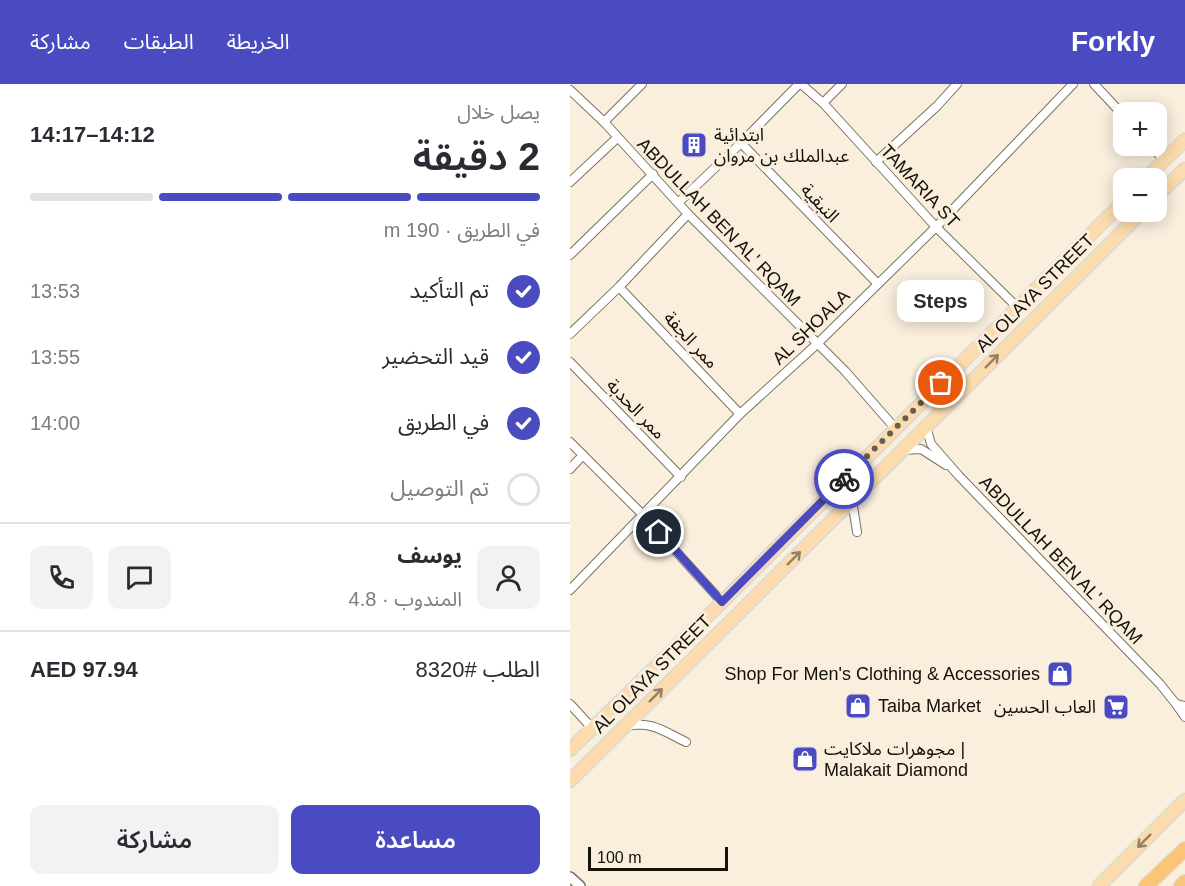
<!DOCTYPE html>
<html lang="ar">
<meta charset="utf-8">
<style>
:root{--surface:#fff;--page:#f2f2f3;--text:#2b2b33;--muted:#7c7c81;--line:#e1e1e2;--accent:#4a4bc1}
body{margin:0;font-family:Arial,"Noto Sans Arabic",sans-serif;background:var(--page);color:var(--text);direction:rtl;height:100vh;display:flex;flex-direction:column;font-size:22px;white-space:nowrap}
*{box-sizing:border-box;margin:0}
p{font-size:20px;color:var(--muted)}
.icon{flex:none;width:33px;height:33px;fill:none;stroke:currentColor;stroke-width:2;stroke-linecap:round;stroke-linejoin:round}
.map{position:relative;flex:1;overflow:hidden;direction:ltr}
.side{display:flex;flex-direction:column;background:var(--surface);width:570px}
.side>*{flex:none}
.fabs{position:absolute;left:543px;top:18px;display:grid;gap:12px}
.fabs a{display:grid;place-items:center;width:54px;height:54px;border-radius:12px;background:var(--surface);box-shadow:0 3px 15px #0003;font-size:30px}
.scale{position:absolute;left:18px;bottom:15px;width:140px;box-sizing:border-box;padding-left:6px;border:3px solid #14100a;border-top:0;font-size:16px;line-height:21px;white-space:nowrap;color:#14100a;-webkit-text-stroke:4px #faeedd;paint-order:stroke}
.pin{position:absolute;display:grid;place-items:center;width:51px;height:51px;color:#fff;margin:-26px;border:3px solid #fff;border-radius:50%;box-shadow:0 2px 6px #0007}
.courier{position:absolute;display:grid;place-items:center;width:60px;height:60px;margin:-30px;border:4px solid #4a4bc1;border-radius:50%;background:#fff;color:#222;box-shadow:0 2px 8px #0007}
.bubble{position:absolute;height:42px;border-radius:12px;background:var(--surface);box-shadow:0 3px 15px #0003;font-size:20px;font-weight:600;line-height:42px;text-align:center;direction:rtl}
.summary em{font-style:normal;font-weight:600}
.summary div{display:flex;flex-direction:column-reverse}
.summary{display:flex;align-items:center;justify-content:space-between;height:102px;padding:0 30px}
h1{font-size:39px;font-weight:600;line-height:45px}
.bar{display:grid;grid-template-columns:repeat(4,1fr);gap:9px 6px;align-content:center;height:72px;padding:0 30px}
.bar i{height:8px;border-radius:4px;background:var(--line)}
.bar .current{background:var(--accent)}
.bar p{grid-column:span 4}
.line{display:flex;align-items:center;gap:15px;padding:0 30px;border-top:2px solid var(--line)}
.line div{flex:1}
.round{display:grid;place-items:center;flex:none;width:63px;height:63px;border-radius:12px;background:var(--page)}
ol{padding:0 30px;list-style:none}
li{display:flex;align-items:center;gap:18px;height:66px}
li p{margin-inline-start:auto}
li .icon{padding:6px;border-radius:50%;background:var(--accent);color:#fff;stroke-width:4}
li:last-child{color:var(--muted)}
li i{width:33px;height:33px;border:3px solid var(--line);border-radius:50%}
.button{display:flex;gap:12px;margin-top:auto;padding:12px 30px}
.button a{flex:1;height:69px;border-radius:12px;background:var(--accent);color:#fff;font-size:24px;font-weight:600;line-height:69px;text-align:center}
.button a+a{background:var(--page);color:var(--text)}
header{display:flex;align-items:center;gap:36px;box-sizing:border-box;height:84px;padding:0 30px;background:var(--accent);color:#fff}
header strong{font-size:28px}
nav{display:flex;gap:33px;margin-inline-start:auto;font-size:21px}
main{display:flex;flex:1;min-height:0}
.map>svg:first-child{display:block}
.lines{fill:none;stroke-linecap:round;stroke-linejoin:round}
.minor-casing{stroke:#7c7263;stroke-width:10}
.tertiary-casing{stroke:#7c7263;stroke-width:12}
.primary-casing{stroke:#d9d9d8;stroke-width:15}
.motorway-casing{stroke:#d9d9d8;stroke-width:16}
.minor{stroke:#fff;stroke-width:8}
.tertiary{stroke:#fff;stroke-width:9}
.primary{stroke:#fcdcad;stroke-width:12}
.motorway{stroke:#fac577;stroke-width:14}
.oneway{stroke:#948064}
.done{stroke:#645e54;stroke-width:6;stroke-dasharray:0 10.8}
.route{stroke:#4a4bc1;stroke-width:8}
.labels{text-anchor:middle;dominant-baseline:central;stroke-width:6;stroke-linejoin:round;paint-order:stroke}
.poi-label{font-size:18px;fill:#14100a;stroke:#faeedd;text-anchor:start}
.street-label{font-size:18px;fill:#14100a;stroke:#faeedd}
</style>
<header>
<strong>Forkly</strong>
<nav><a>الخريطة</a><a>الطبقات</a><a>مشاركة</a></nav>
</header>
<main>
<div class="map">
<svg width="615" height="802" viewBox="0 0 615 802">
<rect width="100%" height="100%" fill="#faeedd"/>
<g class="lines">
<g class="minor-casing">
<g id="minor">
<polyline points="231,0 253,19 366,143 448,224"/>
<polyline points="524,0 554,32"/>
<polyline points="0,6 34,38 118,130 275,287 325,344"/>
<polyline points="253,19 272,0"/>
<polyline points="34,38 72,0"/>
<polyline points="171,59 307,199"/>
<polyline points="581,62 594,76"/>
<polyline points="306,78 367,22 387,0"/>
<polyline points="0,98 47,54"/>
<polyline points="109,118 171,59 229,0"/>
<polyline points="0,171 83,90"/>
<polyline points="49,203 170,330"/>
<polyline points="0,250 49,203 118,130"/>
<polyline points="0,278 111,393"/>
<polyline points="356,342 361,360 389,392 590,600 606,620 615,622"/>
<polyline points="0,358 73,431 152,518"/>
<polyline points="333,366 351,365 376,381"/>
<polyline points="0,385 13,371"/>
<polyline points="282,416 287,448"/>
<polyline points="0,506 170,330 247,260 366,143 503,0"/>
<polyline points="0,620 22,644"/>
<polyline points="606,620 615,633"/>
<path d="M56,642C83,637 93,647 116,658"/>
</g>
</g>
<g class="tertiary-casing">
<polyline id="tertiary" points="0,793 10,802"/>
</g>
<g class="primary-casing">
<g id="primary">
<polyline points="576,94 615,56"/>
<polyline points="586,113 615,85"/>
<polyline points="0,666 152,518 554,117"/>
<polyline points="0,697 572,128"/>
<polyline points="529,802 615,716"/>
</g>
</g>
<g class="motorway-casing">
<g id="motorway">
<polyline points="576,802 615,765"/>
<polyline points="611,802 615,798"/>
</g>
</g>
<use href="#minor" class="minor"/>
<use href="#tertiary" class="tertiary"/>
<use href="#primary" class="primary"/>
<use href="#motorway" class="motorway"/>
</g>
<defs><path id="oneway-shaft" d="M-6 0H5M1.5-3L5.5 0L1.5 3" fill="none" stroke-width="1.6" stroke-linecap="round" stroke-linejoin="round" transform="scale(1.5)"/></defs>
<g class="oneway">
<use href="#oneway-shaft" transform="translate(422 277) rotate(-45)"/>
<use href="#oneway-shaft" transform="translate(224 474) rotate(-45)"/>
<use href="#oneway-shaft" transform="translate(86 611) rotate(-45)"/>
<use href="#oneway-shaft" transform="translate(574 757) rotate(135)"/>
</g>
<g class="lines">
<polyline class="done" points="274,395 371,299"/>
<polyline class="route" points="89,448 152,518 274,395"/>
</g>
<defs>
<g id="building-square" transform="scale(1.35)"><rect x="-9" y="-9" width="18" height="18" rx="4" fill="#4a4bc1" stroke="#faeedd"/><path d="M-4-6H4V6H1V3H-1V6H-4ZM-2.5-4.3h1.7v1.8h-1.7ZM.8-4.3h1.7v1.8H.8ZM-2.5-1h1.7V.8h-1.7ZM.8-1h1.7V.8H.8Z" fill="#fff"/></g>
<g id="shop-square" transform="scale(1.35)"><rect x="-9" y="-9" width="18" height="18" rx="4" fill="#4a4bc1" stroke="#faeedd"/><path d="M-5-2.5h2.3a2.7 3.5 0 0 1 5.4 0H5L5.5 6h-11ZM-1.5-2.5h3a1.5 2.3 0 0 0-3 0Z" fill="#fff"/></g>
<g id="supermarket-square" transform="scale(1.35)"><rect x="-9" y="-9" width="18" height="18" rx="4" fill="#4a4bc1" stroke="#faeedd"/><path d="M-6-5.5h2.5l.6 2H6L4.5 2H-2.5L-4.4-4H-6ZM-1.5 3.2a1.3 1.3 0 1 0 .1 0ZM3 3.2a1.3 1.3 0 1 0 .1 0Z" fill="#fff"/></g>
</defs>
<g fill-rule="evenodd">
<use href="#building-square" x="124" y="61"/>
<use href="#shop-square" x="490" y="590"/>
<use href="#shop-square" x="288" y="622"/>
<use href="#supermarket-square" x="546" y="623"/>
<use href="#shop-square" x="235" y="675"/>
</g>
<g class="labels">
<g class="poi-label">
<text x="144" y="51">ابتدائية<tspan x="144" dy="21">عبدالملك بن مروان</tspan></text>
<text x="470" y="590" text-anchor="end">Shop For Men's Clothing &amp; Accessories</text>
<text x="308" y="622">Taiba Market</text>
<text x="526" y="623" text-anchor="end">العاب الحسين</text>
<text x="254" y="665">مجوهرات ملاكايت |<tspan x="254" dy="21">Malakait Diamond</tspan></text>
</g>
<g class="street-label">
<text transform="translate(350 102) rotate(47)">TAMARIA ST</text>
<text transform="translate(250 119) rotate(46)">النبقية</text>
<text transform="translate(149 138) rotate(46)">ABDULLAH BEN AL' RQAM</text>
<text transform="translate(465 209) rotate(-45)">AL OLAYA STREET</text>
<text transform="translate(241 243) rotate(-44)">AL SHOALA</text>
<text transform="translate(121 256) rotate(47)">ممر الجفة</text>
<text transform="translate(66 325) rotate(46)">ممر الحدبة</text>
<text transform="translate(491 476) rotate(46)">ABDULLAH BEN AL' RQAM</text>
<text transform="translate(82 590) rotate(-45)">AL OLAYA STREET</text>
</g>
</g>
</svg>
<div class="fabs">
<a>+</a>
<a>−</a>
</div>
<div class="scale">100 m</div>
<div class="pin" style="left:371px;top:299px;background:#ea580c"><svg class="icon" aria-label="bag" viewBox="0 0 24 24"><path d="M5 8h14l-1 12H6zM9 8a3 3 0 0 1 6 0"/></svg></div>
<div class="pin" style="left:89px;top:448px;background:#1f2937"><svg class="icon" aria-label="home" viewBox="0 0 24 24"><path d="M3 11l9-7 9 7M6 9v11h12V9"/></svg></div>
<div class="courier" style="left:274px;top:395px"><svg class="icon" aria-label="bike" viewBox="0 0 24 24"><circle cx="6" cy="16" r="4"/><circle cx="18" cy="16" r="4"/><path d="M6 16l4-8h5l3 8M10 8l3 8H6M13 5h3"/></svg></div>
<div class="bubble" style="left:327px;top:196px;width:87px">Steps</div>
</div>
<section class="side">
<div class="summary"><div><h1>2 دقيقة</h1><p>يصل خلال</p></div><em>14:12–14:17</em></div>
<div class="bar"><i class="current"></i><i class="current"></i><i class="current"></i><i></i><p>في الطريق · 190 m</p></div>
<ol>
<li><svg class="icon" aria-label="check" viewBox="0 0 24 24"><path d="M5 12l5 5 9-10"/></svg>تم التأكيد<p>13:53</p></li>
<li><svg class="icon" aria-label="check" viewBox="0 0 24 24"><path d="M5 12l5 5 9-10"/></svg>قيد التحضير<p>13:55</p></li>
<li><svg class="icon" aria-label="check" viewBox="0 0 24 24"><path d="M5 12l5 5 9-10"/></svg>في الطريق<p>14:00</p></li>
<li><i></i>تم التوصيل</li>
</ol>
<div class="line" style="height:108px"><a class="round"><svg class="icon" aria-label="person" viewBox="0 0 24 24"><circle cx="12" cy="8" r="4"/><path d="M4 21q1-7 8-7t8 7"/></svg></a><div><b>يوسف</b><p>المندوب · 4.8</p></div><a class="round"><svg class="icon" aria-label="chat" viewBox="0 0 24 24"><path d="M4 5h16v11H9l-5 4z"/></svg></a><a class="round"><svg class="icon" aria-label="phone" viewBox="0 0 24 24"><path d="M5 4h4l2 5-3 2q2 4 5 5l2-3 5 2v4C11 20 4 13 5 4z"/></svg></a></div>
<div class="line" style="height:78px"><div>الطلب #8320</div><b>AED 97.94</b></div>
<div class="button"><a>مساعدة</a><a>مشاركة</a></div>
</section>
</main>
